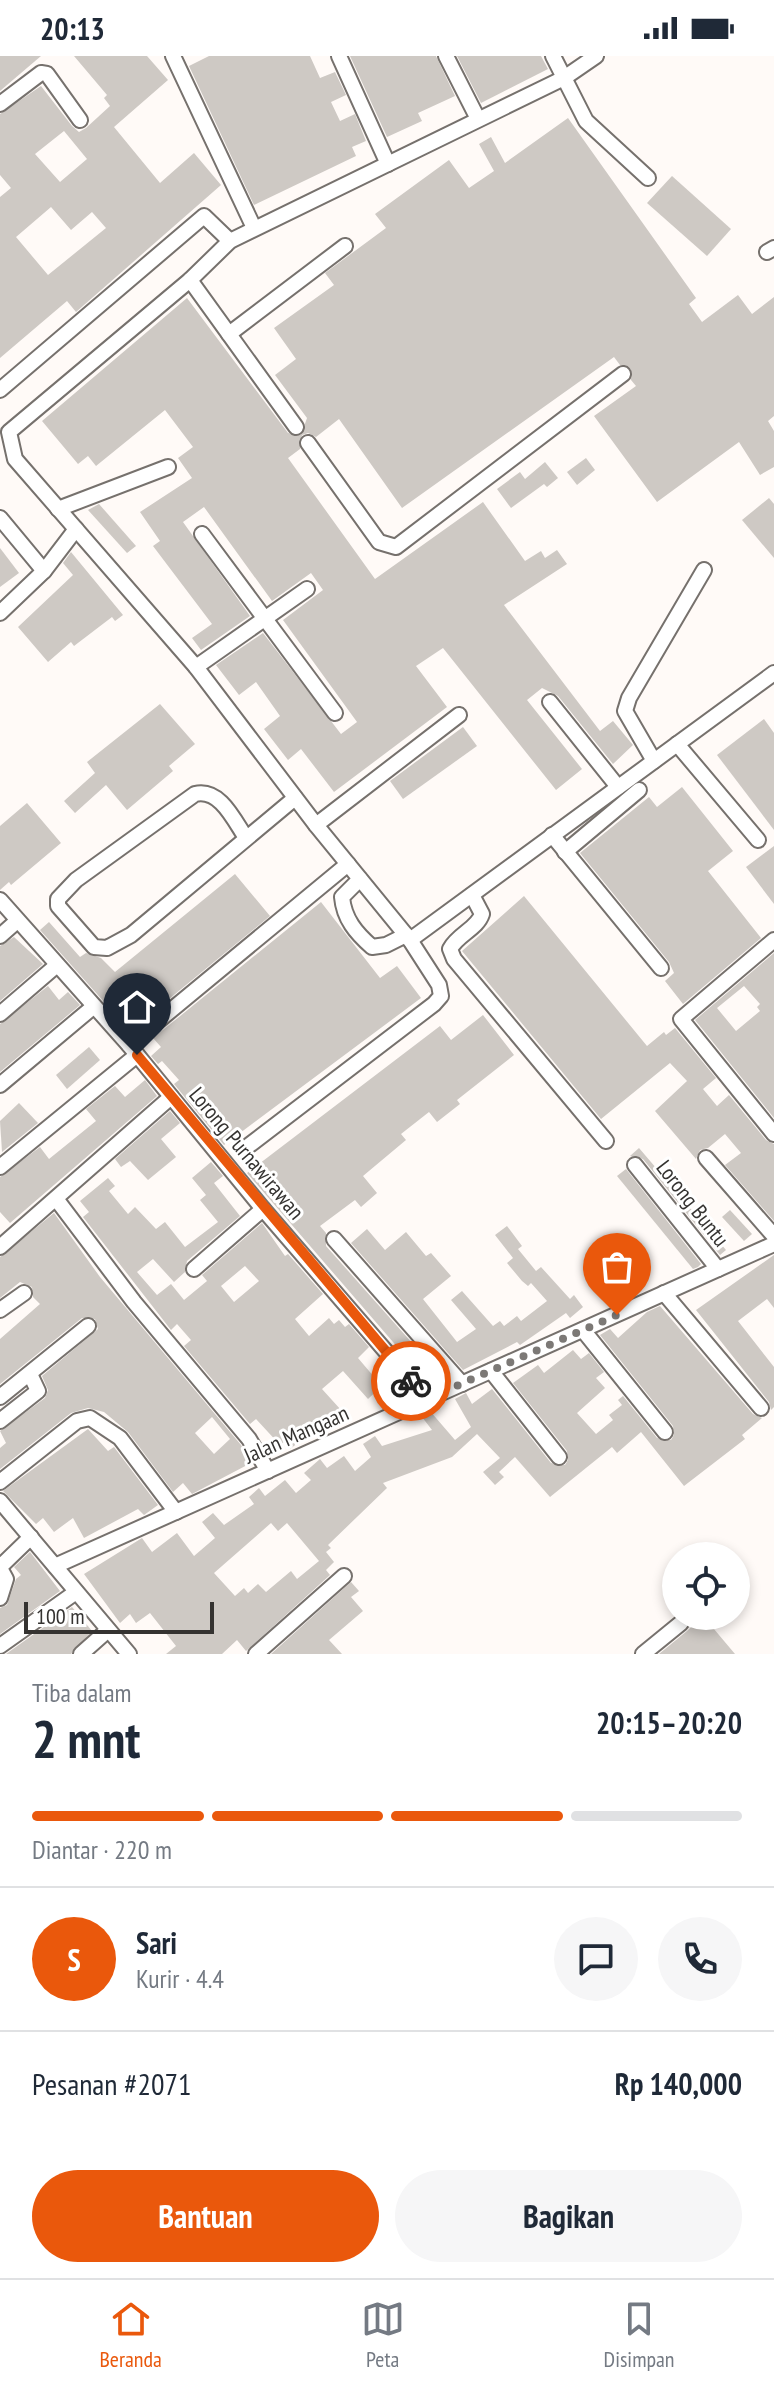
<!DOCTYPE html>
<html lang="id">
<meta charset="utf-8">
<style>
:root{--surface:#fff;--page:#f6f6f7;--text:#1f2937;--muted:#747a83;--line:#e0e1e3;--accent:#ea580c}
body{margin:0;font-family:"PT Sans Narrow",sans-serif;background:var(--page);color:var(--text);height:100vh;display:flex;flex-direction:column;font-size:30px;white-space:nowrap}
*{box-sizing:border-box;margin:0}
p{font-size:26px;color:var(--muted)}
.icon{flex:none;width:44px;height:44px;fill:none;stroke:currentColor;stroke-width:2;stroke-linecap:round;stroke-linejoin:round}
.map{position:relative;height:1598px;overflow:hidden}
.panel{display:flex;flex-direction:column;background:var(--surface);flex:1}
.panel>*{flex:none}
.controls{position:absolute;left:662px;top:1486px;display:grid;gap:16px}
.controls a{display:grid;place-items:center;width:88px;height:88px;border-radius:50%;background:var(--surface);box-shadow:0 4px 12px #0003;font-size:40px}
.scale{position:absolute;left:24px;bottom:20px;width:190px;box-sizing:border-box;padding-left:8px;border:4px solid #353331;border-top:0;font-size:22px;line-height:28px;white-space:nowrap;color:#353331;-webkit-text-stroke:6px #fff;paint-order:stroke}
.pin{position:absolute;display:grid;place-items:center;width:68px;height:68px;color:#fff;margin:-82px -34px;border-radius:50% 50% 50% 0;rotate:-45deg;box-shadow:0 0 8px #0007}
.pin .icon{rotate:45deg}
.courier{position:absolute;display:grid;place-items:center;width:80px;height:80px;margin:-40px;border:6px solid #ea580c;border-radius:50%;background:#fff;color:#222;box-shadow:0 2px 10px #0007}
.overview em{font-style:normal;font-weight:600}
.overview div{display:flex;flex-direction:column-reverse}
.overview{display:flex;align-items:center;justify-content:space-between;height:136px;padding:0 32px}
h1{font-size:52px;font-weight:600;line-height:60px}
.bar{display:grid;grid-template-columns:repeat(4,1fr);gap:12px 8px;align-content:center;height:96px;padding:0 32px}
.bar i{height:10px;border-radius:6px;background:var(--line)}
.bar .on{background:var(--accent)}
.bar p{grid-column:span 4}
.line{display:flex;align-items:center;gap:20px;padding:0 32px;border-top:2px solid var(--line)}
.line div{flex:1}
.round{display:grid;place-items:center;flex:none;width:84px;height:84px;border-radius:42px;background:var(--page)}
.cta{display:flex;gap:16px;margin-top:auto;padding:16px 32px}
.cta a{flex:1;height:92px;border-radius:48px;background:var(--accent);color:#fff;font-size:32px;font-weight:600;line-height:92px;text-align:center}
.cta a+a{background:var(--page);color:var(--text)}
.status{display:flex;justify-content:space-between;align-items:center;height:56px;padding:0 40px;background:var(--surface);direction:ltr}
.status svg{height:22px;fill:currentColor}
.menu{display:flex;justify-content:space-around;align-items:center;height:112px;border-top:2px solid var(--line);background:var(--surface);font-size:22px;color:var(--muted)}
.menu a{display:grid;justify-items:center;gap:4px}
.menu .on{color:var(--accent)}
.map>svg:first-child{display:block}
.building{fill:#cec9c4;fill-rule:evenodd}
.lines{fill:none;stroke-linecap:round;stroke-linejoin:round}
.minor-casing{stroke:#76716d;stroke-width:18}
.minor{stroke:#fff;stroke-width:14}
.done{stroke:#7c7976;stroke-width:8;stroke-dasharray:0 14.4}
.route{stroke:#ea580c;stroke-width:10}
.labels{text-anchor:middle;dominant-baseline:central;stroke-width:6;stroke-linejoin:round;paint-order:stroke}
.street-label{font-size:22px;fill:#353331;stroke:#fff}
</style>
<div class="status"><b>20:13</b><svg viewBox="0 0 49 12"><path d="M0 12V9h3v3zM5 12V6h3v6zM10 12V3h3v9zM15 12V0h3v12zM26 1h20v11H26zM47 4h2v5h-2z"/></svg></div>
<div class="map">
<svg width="774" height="1598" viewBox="0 0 774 1598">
<rect width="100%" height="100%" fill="#fffaf7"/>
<g class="building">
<polygon points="0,0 41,0 0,35"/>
<path d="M74,0H147L168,24L114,71L160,127L194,97L221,129L76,256L67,245L0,302V141L11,132L0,119V58L41,30L72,70L79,76L86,72L110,50L104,42L107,39ZM64,75L87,103L60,126L35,98ZM51,151L71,174L92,156L106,172L48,219L16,181Z"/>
<polygon points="209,0 310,0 320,22 335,16 346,39 331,46 340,65 355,58 366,85 352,91 356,100 254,149 189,10"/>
<polygon points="350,0 436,0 455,40 418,57 422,65 387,81"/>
<polygon points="457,0 541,0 548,13 481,47"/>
<polygon points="568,62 696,242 689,248 702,266 738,239 752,258 774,241 774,360 768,365 774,375 774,411 760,419 739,386 657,446 594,360 636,330 631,324 631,313 620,309 614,301 402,452 339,363 316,381 308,377 302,379 300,393 288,402 375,523 483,446 525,505 541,495 545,502 557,494 567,508 504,549 600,675 613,665 633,689 613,708 558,640 542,632 527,644 582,713 556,734 443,592 416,610 447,651 334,736 301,693 288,704 264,673 280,660 256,626 239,639 216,609 263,577 341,678 357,666 283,564 323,534 311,517 272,545 204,451 183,466 250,560 201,594 192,582 212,568 153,490 160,485 140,456 192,422 178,402 193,391 165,354 96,410 88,400 78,408 42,365 187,242 288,377 301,379 307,362 275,319 296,303 274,272 334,229 325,217 386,172 375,158 449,104 469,132 494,115 479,88 491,81 505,107"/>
<polygon points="672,120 731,173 707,200 647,147"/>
<polygon points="586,402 595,414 577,429 567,416"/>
<polygon points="545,406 558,422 547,431 544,428 511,452 497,433 520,416 525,423"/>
<polygon points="769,442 774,448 774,502 742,464"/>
<polygon points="99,448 136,490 127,497 88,454"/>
<polygon points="0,492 19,517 0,531"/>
<polygon points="71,496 123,559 115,565 112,561 74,590 71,586 48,606 18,571 73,519 63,507"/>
<polygon points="160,648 195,688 169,710 173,715 127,754 106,729 75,757 64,745 95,717 87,706"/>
<polygon points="764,663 774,677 774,774 717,699"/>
<polygon points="463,671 477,690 403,743 390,725"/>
<polygon points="682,731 733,795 708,815 761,882 683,948 665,925 674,917 669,906 580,797 649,741 657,751"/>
<polygon points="27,747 61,787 11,829 9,826 0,834 0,770"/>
<polygon points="774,790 774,848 746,811"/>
<polygon points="235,818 270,860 130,975 40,874 49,866 80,901 86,897 101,902 115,916"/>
<polygon points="524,840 647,990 664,976 666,979 675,972 716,1022 703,1033 717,1050 729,1039 766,1084 774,1088 774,1165 725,1109 741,1097 725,1078 708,1092 700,1094 696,1103 655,1055 687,1025 670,1007 601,1063 462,895"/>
<polygon points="321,846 380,922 397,910 421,942 224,1089 174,1028 179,1024 162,1005 158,1008 151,1000 161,991 153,982"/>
<polygon points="14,881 43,908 0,945 0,890"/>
<path d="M774,897V1062L695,964ZM744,930L760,948L757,951L760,955L736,975L717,952Z"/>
<polygon points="48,930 59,944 68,936 80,949 0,1016 0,968"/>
<polygon points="483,959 514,999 457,1044 460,1048 437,1066 429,1056 401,1078 406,1084 363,1120 377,1137 361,1151 355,1144 320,1170 326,1177 326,1190 445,1324 431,1330 247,1117 440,970 451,984"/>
<polygon points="89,991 100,1004 67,1033 56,1019"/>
<polygon points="145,1024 157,1040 10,1167 0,1156 0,1121 40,1091 49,1103 96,1065 86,1053 115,1030 125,1041"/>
<polygon points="19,1047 38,1067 2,1096 0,1065"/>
<polygon points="170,1055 180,1067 161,1083 176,1101 148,1124 130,1105 121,1111 115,1103"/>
<polygon points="639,1092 726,1194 720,1199 643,1103 630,1100"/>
<path d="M211,1106L223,1120L214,1127L240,1160L187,1205L185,1216L174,1226L153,1203L137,1216L157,1239L171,1228L184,1244L207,1225L202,1219L262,1167L285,1200L288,1198L323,1238L295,1263L309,1280L329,1262L334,1268L339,1264L345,1271L349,1268L369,1291L358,1302L375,1322L386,1311L404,1332L397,1338L386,1326L368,1343L343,1315L322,1333L341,1354L290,1393L284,1386L280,1389L256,1363L250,1368L184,1290L191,1284L177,1268L171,1274L83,1161L89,1156L80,1145L108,1122L115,1130L109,1135L128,1158L135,1151L156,1173L165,1166L185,1191L218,1166L200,1144L206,1139L192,1122ZM245,1210L259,1225L234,1246L221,1230Z"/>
<polygon points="626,1113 701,1208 698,1211 693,1213 617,1120"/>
<polygon points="730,1154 752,1178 744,1185 722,1161"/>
<path d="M54,1157L100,1221L241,1389L251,1407L192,1438L183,1427L173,1436L128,1376L104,1356L88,1352L71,1357L0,1413V1392L6,1387L0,1375L45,1342L48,1334L42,1320L98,1273L95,1263L82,1262L0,1328V1283L40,1248L33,1241L32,1231L20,1226L0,1242V1201ZM212,1361L230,1383L214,1398L195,1377Z"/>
<polygon points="507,1170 522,1190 518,1193 536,1215 541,1211 570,1243 574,1239 583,1251 570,1262 566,1257 520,1289 517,1286 463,1314 351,1187 367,1173 385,1194 406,1176 426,1200 431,1197 451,1220 423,1243 457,1286 476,1273 451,1244 462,1235 493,1270 500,1265 504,1270 517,1260 521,1265 547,1245 531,1227 528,1230 522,1225 507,1207 513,1202 495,1179"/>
<polygon points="774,1199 774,1252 767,1243 738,1265 774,1311 774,1351 771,1354 769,1346 696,1254"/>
<path d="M660,1250L753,1358L762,1362L742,1379L745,1383L684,1430L641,1376L617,1397L612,1391L550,1441L515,1401L499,1416L504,1421L495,1429L483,1416L500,1402L477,1378L452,1401L383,1427L387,1432L328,1489L331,1492L326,1496L334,1506L326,1514L330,1519L246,1595L237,1584L222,1598H166L176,1590L150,1557L136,1567L130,1558L120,1567L84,1518L142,1482L152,1496L177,1477L194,1500L215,1482L202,1466L213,1457L224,1469L254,1448L249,1441L259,1432L265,1440L285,1424L296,1437L311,1424L304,1417L320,1403L327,1412L344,1400L355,1415L371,1401L363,1388L375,1380L382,1390L432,1374L422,1361L430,1355L455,1384L471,1371L455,1343L466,1337L472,1348L492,1333L551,1407L565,1409L568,1404L567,1395L513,1327L538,1309L544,1317L573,1294L581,1303L589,1297L604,1316L596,1322L605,1332L577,1357L596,1378L613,1364L609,1359L622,1349L618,1344L623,1340L657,1382L671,1384L674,1379L673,1370L600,1279L610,1273L618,1282L647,1256ZM271,1467L278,1475L287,1467L319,1505L297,1523L291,1515L266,1536L258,1528L248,1537L244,1532L235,1540L214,1517Z"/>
<polygon points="88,1373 108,1395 114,1391 158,1449 144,1459 138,1453 84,1482 73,1462 54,1476 43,1462 36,1468 3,1435"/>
<polygon points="30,1496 60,1535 0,1578 0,1552 7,1549 16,1523 21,1519 14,1511"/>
<polygon points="351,1526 359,1535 351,1541 363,1555 329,1584 342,1598 271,1598"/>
<polygon points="72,1551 92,1575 71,1598 6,1598"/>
<polygon points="703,1560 735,1598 659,1598 687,1575"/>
</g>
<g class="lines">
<g class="minor-casing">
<g id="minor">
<polyline points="173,0 254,172"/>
<polyline points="339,0 388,108"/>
<polyline points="446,0 478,63"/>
<polyline points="553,0 586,65 648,122"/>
<polyline points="0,48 41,17 47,18 80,64"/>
<polyline points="767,196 774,192"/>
<polyline points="190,224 296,371"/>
<polyline points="229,278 345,190"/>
<polyline points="0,334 204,160 230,185"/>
<polyline points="308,387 379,486 396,491 623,318"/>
<polyline points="58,453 168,411"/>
<polyline points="0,462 44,515"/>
<polyline points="202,478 335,657"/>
<polyline points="0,557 44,515 76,473"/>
<polyline points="196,611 307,533"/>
<polyline points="550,646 618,731"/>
<polyline points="677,688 758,784"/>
<polyline points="654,705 625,655 629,642 704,514"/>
<polyline points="316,769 459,659"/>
<polyline points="552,779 661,912"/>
<path d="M246,782C234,764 220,732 195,738L76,824L58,843V850L94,891L107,892L131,879L295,742"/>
<polyline points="565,796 639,734"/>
<path d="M360,823L342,841C344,863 356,877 372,891L386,889L406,879"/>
<path d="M472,839L482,858C477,873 458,878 450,893L454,903L606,1085"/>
<polyline points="0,844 129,989 263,1153 427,1343"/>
<polyline points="0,880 17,865"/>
<polyline points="410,884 774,617"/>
<polyline points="774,884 681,963 774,1078"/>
<polyline points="0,958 57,909"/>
<polyline points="129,989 348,808"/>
<polyline points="0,1029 93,951"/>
<polyline points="243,1094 434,948 441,940 439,929 410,884 316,769 196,611 15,403 9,376 190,224 230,185 564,22 596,0"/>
<polyline points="706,1102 774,1180"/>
<polyline points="635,1109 718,1213"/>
<polyline points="0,1111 137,999"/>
<polyline points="57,1144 134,1246 249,1383 268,1415"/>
<polyline points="334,1183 462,1328"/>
<polyline points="0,1191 171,1041"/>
<polyline points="194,1213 263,1153"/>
<polyline points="664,1237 761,1352"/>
<polyline points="0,1254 24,1237"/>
<polyline points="583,1274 665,1376"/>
<polyline points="491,1315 559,1401"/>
<polyline points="0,1341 88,1270"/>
<polyline points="0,1365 38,1335 30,1318"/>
<polyline points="0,1426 77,1365 90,1362 120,1382 176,1456"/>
<polyline points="0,1445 129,1598"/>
<polyline points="55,1510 774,1188"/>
<polyline points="0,1511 31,1481"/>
<polyline points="0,1512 6,1523 0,1542"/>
<polyline points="0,1590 76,1536"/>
<polyline points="81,1598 108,1574"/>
<polyline points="256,1598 344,1520"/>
<polyline points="643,1598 681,1567"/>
</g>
</g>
<use href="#minor" class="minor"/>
</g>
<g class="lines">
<polyline class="done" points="411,1325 427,1343 617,1259"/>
<polyline class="route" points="137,999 411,1325"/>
</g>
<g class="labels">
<g class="street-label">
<text transform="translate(247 1097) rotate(50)">Lorong Purnawirawan</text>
<text transform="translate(693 1147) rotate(52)">Lorong Buntu</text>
<text transform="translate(296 1378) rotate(-24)">Jalan Mangaan</text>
</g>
</g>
</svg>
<div class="controls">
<a><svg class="icon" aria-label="locate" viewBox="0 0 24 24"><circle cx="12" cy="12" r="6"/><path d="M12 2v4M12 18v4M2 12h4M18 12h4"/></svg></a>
</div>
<div class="scale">100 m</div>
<div class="pin" style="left:617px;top:1259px;background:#ea580c"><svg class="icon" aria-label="bag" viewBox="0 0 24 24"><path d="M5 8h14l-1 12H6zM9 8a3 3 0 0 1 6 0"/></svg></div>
<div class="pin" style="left:137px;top:999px;background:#1f2937"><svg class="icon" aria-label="home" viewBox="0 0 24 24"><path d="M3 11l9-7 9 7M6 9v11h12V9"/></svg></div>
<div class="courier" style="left:411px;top:1325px"><svg class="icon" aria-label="bike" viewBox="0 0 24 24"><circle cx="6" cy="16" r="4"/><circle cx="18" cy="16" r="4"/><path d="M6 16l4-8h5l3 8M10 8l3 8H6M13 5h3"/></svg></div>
</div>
<section class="panel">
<div class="overview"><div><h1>2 mnt</h1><p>Tiba dalam</p></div><em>20:15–20:20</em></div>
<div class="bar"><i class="on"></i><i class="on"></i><i class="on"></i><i></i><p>Diantar · 220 m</p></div>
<div class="line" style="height:144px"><b class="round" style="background:var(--accent);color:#fff">S</b><div><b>Sari</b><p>Kurir · 4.4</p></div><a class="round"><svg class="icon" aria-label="chat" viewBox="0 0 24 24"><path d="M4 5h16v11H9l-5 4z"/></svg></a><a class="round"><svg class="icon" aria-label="phone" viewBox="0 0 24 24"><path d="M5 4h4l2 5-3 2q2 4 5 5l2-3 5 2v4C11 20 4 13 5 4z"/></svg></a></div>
<div class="line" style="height:104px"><div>Pesanan #2071</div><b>Rp 140,000</b></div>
<div class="cta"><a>Bantuan</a><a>Bagikan</a></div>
</section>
<nav class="menu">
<a class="on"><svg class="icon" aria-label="home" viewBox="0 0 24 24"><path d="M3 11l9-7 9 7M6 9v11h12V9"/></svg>Beranda</a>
<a><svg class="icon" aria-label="map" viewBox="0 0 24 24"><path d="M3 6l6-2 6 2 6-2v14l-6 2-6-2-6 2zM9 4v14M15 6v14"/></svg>Peta</a>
<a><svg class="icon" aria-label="saved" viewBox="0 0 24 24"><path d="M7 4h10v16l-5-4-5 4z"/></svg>Disimpan</a>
</nav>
